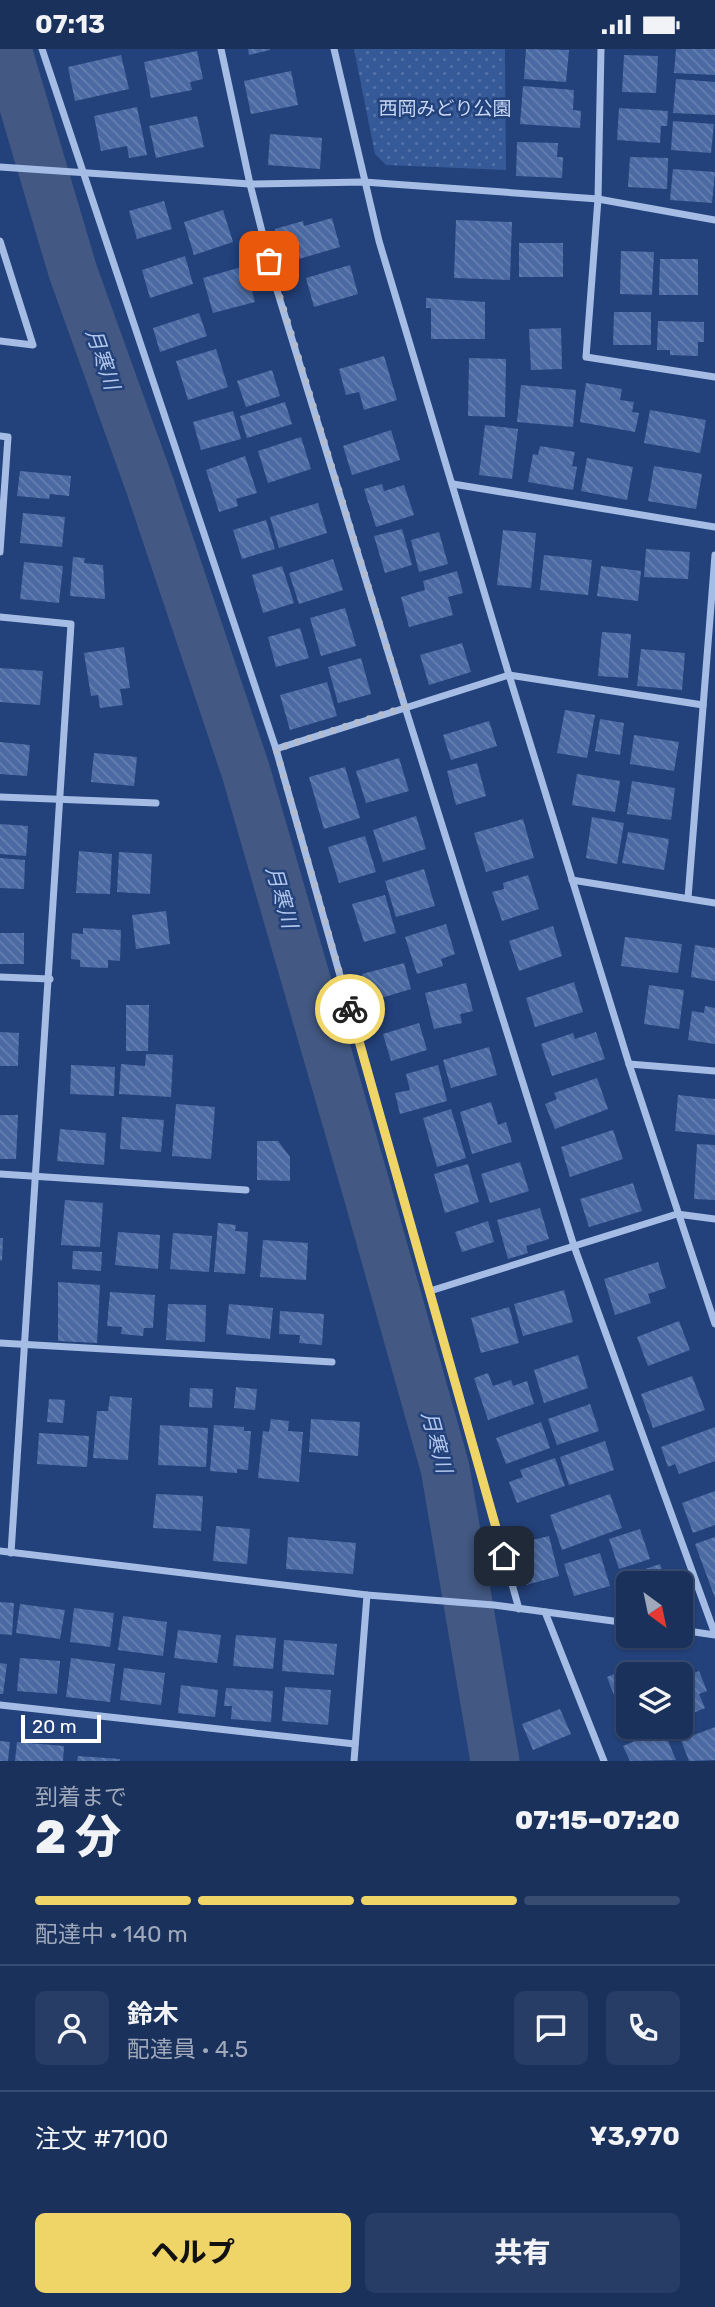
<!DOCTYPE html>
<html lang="ja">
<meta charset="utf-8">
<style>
:root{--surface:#1a315c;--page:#273d65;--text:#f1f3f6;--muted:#9fa9bb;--line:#384c72;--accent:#efd568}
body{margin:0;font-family:Rubik,"Noto Sans JP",sans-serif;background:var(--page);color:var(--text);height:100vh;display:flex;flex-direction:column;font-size:26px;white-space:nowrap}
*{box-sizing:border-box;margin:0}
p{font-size:23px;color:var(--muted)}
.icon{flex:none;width:38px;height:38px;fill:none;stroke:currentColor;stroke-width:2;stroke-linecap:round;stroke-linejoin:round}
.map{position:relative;height:1712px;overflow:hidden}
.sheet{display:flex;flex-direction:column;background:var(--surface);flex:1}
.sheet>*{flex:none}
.needle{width:46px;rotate:147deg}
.fabs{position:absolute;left:616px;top:1522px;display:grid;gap:14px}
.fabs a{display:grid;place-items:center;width:77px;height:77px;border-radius:10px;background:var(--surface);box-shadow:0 2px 5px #0004,0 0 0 2px var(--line);font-size:35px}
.scale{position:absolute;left:21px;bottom:18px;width:80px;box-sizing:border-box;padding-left:7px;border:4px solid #fff;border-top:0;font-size:19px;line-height:24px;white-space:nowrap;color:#fff;-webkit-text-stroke:5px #23417a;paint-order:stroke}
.pin{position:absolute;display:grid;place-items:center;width:60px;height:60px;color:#fff;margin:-30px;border-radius:14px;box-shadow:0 4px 10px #0006}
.courier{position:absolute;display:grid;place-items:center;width:70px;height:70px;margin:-35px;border:5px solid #efd568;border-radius:50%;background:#fff;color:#222;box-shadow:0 2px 9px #0007}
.summary em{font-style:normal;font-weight:800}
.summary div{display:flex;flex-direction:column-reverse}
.summary{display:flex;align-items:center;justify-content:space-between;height:119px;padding:0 35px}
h1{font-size:46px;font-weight:800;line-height:52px}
.bar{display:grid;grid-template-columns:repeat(4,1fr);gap:10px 7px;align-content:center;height:84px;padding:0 35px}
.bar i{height:9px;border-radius:5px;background:var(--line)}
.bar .current{background:var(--accent)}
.bar p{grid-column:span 4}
.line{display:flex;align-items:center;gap:18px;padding:0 35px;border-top:2px solid var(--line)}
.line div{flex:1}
.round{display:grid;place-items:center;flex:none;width:74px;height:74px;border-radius:10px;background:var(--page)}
.action{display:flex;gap:14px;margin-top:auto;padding:14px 35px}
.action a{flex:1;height:80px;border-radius:10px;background:var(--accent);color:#111;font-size:28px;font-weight:800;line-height:80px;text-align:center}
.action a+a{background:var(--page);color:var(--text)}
.status{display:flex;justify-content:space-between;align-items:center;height:49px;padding:0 35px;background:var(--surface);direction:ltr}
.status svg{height:19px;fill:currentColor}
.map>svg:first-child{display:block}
.park{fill:url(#park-dots)}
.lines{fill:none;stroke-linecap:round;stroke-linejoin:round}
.river{stroke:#435983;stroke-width:49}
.building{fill:url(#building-back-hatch)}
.street{stroke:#a5bce5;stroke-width:7}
.done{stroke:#b2bcd0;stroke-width:7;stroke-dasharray:0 12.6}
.route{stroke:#efd568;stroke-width:9}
.labels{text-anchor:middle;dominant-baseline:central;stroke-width:5;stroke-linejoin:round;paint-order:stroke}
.park-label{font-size:19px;fill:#c8d8f4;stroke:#23417a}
.water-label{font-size:21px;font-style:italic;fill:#b0c6ec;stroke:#23417a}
</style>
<div class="status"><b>07:13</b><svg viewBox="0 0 49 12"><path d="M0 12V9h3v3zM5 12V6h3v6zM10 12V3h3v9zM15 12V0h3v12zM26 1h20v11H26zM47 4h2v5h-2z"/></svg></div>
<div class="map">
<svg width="715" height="1712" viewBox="0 0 715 1712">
<defs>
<pattern id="park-dots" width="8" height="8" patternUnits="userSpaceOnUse" patternTransform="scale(1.75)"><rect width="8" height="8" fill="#365997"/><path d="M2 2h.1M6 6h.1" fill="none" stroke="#5472a7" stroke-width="1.8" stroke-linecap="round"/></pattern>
<pattern id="building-back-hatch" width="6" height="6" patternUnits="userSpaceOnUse" patternTransform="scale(1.75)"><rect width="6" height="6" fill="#4b6aa3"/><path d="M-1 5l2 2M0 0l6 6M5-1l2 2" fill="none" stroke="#6680b1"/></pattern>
</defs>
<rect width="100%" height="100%" fill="#23417a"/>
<polygon class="park" points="354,0 505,0 506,121 386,116 375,105"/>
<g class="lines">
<polyline class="river" points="7,0 73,223 150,437 246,723 367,1142 445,1419 495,1712"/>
</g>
<g class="building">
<polygon points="248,0 270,0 270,1 249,6"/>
<polygon points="526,0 569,1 566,33 524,30"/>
<polygon points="676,0 715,0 715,26 674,24"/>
<polygon points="197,2 203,30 190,33 192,41 151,49 144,13"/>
<polygon points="121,6 129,40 75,52 68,18"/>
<polygon points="624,6 658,7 656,44 622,43"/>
<polygon points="291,22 298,56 251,65 244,32"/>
<polygon points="676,30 715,33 715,66 673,64"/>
<polygon points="523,37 574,41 573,61 581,62 580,79 520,75"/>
<polygon points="137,58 147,106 129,109 127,97 101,102 94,67"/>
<polygon points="619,59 668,62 667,77 661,77 660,94 617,91"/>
<polygon points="197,67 204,98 156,109 149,77"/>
<polygon points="673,72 714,75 711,104 671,101"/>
<polygon points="270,85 322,89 320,120 268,116"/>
<polygon points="517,93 558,94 557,108 563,108 562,129 516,127"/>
<polygon points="630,108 668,109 667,140 628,138"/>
<polygon points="673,120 715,123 712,154 670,151"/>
<polygon points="164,152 172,180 137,190 129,162"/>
<polygon points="223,161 233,193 194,206 184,173"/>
<polygon points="332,169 340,198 285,214 275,180 303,172 304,177"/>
<polygon points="456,171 512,173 510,231 454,229"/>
<rect x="519" y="194" width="44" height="34"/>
<polygon points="621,202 654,203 652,246 620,245"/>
<polygon points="185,207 193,235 150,249 142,221"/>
<polygon points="660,210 698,210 698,246 659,246"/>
<polygon points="350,216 358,245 314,258 306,229"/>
<polygon points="245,217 255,253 213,264 203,229"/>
<polygon points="426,249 485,253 485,290 431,290 431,259 426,259"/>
<polygon points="614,263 651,263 651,296 613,296"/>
<polygon points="199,264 207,287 160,303 153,279"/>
<polygon points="658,272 704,273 704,293 698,293 698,307 670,306 670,301 657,301"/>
<polygon points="561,279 562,320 531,321 529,280"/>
<polygon points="216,300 228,338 188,351 176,312"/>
<polygon points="384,307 397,351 364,361 359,343 346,346 339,320"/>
<polygon points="469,309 506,310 505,368 468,367"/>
<polygon points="272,321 280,347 246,358 237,332"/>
<polygon points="586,334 622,340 620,351 634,353 632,363 639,364 635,383 580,373"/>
<polygon points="521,336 576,341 573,378 517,373"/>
<polygon points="285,353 292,375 247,389 240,367"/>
<polygon points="650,361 706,371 700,404 644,394"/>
<polygon points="233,362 241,390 201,401 193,373"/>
<polygon points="485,376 518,380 512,430 479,426"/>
<polygon points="391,381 400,411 352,426 343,397"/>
<polygon points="301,388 311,420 268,434 258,402"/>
<polygon points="540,397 575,403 572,417 577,418 573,441 528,433 533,405 538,406"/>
<polygon points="245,407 257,444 236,450 238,457 219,463 206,421"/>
<polygon points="587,409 633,418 627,451 581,442"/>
<polygon points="654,417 702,425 696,460 648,452"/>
<polygon points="20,422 71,427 69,447 50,445 49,450 17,447"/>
<polygon points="382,435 384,442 404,436 414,466 376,478 364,440"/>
<polygon points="318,454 327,484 279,499 270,468"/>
<polygon points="23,464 65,468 62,498 20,494"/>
<polygon points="266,471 275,500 242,510 233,481"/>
<polygon points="402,480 412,516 385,524 374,487"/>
<polygon points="503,481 536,484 531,539 497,536"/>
<polygon points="439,483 448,515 419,523 411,491"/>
<polygon points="646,500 690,503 688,530 644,528"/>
<polygon points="544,506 592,511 588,546 540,541"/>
<polygon points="73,508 85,509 84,514 103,516 105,550 70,547"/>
<polygon points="333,510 343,541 299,555 289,524"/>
<polygon points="24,513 63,517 59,554 20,550"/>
<polygon points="282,517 294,554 263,564 252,526"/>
<polygon points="601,517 641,522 638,552 597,547"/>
<polygon points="457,522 463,544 448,548 453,566 409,578 401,548 425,541 423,532"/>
<polygon points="345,559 356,597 321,607 310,569"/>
<polygon points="300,579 309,609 276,618 268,588"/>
<polygon points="602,583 631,585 628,629 598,627"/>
<polygon points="462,594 471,623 429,636 420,606"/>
<polygon points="124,598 130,639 120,640 123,656 100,659 98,646 91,647 84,604"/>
<polygon points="641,600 685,604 682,641 637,637"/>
<polygon points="361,609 371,645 338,654 328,618"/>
<polygon points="0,619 43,622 40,656 0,653"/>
<polygon points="327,633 337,667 290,681 280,646"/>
<polygon points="565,661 595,666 587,709 557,704"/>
<polygon points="600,670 624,674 620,706 595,702"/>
<polygon points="489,672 497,697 451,711 443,686"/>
<polygon points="634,686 679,693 674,722 630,715"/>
<polygon points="0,693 30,696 27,727 0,725"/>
<polygon points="94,704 137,708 134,737 91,733"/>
<polygon points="399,709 409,742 366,754 356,722"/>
<polygon points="477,714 486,747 456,756 447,722"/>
<polygon points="345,718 360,769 324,780 309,728"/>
<polygon points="577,725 620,732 615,763 572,756"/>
<polygon points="632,732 675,739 671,771 627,765"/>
<polygon points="416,767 426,800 383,813 373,781"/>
<polygon points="592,768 624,774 617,815 586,809"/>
<polygon points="523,770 534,809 486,823 474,784"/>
<polygon points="0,775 28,777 26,807 0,805"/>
<polygon points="628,783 669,790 664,821 622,814"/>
<polygon points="365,787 376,823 339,834 328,798"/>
<polygon points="79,802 112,805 110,845 76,844"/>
<polygon points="119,803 152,805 150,845 117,843"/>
<polygon points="0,809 25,811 24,840 0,839"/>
<polygon points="424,820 435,857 396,868 385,832"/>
<polygon points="528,826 539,860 502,872 492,843 504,840 503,834"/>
<polygon points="385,846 396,884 364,893 352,855"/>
<polygon points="166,862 170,895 136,900 132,866"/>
<polygon points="446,875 455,905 441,910 443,917 417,925 405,888"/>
<polygon points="553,877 562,907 519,922 509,892"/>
<polygon points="83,879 121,881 120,912 108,911 108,919 80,918 80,911 71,910 72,884 83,885"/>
<rect x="0" y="884" width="24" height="31"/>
<polygon points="625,888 682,895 678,924 621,917"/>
<polygon points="695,896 715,899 715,932 691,928"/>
<polygon points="404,914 411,940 368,953 362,925"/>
<polygon points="574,933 583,963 535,978 526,949"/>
<polygon points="466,934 473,962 460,965 462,974 434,980 425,944"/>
<polygon points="649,936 684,941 679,980 644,975"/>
<polygon points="126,956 149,956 148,1002 126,1002"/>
<polygon points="705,957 715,959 715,995 688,991 692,962 704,964"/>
<polygon points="419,974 427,1001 391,1012 383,985"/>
<polygon points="0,983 19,984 18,1017 0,1017"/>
<polygon points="596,983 605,1010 552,1027 541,995 573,984 575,990"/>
<polygon points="489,998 497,1026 451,1039 443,1011"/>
<polygon points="146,1005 173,1006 171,1048 119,1045 121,1015 145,1017"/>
<polygon points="71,1016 115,1018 114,1047 70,1045"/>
<polygon points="438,1016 447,1052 400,1065 395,1044 410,1041 406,1025"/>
<polygon points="597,1029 608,1060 555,1080 545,1055 557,1050 554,1044"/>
<polygon points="678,1046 715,1050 715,1086 675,1082"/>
<polygon points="491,1053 498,1076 506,1073 512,1093 472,1105 460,1063"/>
<polygon points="176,1055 215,1058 211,1110 172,1107"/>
<polygon points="451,1060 466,1109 437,1118 423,1069"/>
<polygon points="0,1066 18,1066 16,1110 0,1110"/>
<polygon points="122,1068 164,1071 161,1103 120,1100"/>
<polygon points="60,1080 106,1084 104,1116 57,1112"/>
<polygon points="613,1081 623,1110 570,1128 561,1098"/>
<polygon points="257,1092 278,1092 290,1108 290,1132 257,1131"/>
<polygon points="697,1095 715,1096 715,1151 694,1150"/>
<polygon points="520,1113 529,1142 490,1154 481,1125"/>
<polygon points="468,1115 479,1153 445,1164 434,1125"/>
<polygon points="633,1134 642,1162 589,1178 580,1150"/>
<polygon points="65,1151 103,1154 100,1198 61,1196"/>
<polygon points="540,1159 549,1190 526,1197 528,1204 508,1210 497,1171"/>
<polygon points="488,1172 494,1193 462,1203 455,1183"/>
<polygon points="218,1174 236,1176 235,1182 248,1183 245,1225 214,1223"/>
<polygon points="118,1183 160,1186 158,1220 115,1216"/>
<polygon points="173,1184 212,1187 209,1223 170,1220"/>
<polygon points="0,1189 3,1189 2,1212 0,1211"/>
<polygon points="263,1191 308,1194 306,1231 260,1228"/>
<polygon points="73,1202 102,1203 101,1222 72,1220"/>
<polygon points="658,1213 666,1239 648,1245 651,1254 615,1266 604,1230"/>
<polygon points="58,1233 100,1236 97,1294 58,1292"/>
<polygon points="564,1241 573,1273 523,1287 514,1255"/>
<polygon points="110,1243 155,1246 153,1279 144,1279 143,1287 121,1285 122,1278 107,1277"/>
<polygon points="168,1255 206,1256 205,1293 166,1291"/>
<polygon points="229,1255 273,1259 270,1290 226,1285"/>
<polygon points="509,1258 519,1294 481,1304 471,1269"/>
<polygon points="280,1262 324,1265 322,1296 299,1294 300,1286 279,1285"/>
<polygon points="679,1272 690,1301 648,1317 637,1288"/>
<polygon points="578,1306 588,1339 544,1354 534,1321"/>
<polygon points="488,1324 493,1337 511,1331 513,1337 527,1332 534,1355 488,1371 474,1329"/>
<polygon points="692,1327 705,1361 653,1379 641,1345"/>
<polygon points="236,1338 257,1340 255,1361 234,1359"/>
<polygon points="190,1339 213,1340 212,1359 189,1358"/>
<polygon points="110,1347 132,1349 128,1411 93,1409 97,1362 108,1362"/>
<polygon points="49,1350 65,1351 63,1374 47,1373"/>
<polygon points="590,1355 599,1382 557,1396 548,1370"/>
<polygon points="271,1370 289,1372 288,1382 303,1383 299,1433 258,1429 263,1382 269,1383"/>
<polygon points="311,1370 360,1373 358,1407 309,1403"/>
<polygon points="541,1373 550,1399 506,1415 496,1389"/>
<polygon points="160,1376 208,1379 206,1418 158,1416"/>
<polygon points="214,1376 244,1378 244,1382 251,1382 248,1421 237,1420 237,1424 210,1422"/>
<polygon points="715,1378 715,1412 679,1425 675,1415 668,1418 661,1398"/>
<polygon points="39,1384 89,1387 87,1418 37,1415"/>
<polygon points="605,1392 614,1421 569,1436 560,1408"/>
<polygon points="555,1409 565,1437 517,1454 509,1433 523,1428 520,1421"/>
<polygon points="715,1442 715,1476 693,1484 682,1454"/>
<polygon points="156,1445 203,1447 201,1482 153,1479"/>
<polygon points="610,1445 622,1479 562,1501 550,1466"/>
<polygon points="216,1477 250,1480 247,1515 213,1512"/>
<polygon points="640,1480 650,1510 619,1520 609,1490"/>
<polygon points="549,1487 559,1527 526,1536 516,1495"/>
<polygon points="288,1488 356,1494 353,1525 286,1520"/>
<polygon points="715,1488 715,1549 695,1495"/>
<polygon points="600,1504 610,1537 574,1547 564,1515"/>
<polygon points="660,1515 667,1535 631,1535 628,1526"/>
<polygon points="0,1553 14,1554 12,1586 0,1585"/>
<polygon points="20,1555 65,1561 60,1590 16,1584"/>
<polygon points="74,1559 114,1564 110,1598 70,1593"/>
<polygon points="123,1567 167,1573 163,1607 118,1601"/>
<polygon points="178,1581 221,1586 217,1614 174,1609"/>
<polygon points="236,1586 276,1589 273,1620 233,1617"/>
<polygon points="284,1591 337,1595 334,1626 282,1622"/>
<polygon points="20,1609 60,1612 57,1645 17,1642"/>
<polygon points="71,1609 115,1615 110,1653 66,1648"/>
<polygon points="0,1614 7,1615 3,1645 0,1645"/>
<polygon points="124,1619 165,1624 161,1656 120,1651"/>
<polygon points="626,1620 628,1624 640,1620 642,1626 628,1626 628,1671 624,1672 607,1628"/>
<polygon points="699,1622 707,1642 699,1645 705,1659 681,1669 681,1629"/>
<polygon points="181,1636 218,1641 215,1668 178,1664"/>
<polygon points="285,1638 331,1641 328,1676 282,1672"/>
<polygon points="226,1639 273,1642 271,1673 231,1670 232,1657 224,1657"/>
<polygon points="560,1660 571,1685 533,1701 522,1675"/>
<polygon points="715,1678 715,1711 689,1712 681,1691"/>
<polygon points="663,1680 676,1711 630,1712 623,1697"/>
<polygon points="0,1692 10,1693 8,1712 0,1712"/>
<polygon points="17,1693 64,1697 63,1712 15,1712"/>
<polygon points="78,1707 120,1710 120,1712 77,1712"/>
</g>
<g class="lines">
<g class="street">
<polyline points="42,0 276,700 519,1560"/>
<polyline points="221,0 250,135 276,238 405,658 574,1197 715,1585"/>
<polyline points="334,0 379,192 509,626 629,1015 715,1275"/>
<polyline points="601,0 598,150 586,308 715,328"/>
<polyline points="0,118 250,135 364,133 598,150 715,171"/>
<polyline points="0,192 33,296 0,292"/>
<polyline points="0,387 8,388 0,503"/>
<polyline points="453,435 715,478"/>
<polyline points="0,568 71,575 11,1504"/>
<polyline points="276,700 509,626 703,656"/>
<polyline points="0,748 156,754"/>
<polyline points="572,831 715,854"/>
<polyline points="688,849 715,506"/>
<polyline points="0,928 50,930"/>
<polyline points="629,1015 715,1022"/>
<polyline points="0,1125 246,1141"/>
<polyline points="430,1242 677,1165 715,1170"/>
<polyline points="0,1294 332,1313"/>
<polyline points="0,1502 367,1546 494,1556 628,1574"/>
<polyline points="545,1563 604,1712"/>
<polyline points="681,1581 715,1586"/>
<polyline points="0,1656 355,1695"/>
<polyline points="354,1712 367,1546"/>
</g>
</g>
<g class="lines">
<polyline class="done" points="269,212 405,658 276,700 350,960"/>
<polyline class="route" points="350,960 504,1507"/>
</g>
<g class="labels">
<g class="park-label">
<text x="445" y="59">西岡みどり公園</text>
</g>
<g class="water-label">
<text transform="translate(103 310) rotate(71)">月寒川</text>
<text transform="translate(282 848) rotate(74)">月寒川</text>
<text transform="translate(437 1393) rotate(75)">月寒川</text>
</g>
</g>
</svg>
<div class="fabs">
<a><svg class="needle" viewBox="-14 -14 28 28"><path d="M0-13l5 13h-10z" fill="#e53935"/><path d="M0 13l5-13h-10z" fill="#9fa9bb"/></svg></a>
<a><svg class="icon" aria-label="layers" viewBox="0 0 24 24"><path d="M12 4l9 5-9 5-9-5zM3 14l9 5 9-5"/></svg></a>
</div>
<div class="scale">20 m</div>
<div class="pin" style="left:269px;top:212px;background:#ea580c"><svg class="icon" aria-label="bag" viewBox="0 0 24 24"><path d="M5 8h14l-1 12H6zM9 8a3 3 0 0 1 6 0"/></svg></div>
<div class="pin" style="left:504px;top:1507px;background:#1f2937"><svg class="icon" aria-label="home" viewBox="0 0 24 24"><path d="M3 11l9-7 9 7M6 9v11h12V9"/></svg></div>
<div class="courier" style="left:350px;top:960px"><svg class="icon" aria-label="bike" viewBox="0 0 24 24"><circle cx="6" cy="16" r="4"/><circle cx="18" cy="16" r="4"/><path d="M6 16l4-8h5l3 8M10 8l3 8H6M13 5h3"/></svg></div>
</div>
<section class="sheet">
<div class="summary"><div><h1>2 分</h1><p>到着まで</p></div><em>07:15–07:20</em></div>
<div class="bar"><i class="current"></i><i class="current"></i><i class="current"></i><i></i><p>配達中 · 140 m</p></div>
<div class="line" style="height:126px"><a class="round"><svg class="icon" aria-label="person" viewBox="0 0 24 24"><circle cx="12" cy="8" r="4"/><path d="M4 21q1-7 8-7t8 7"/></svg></a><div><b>鈴木</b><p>配達員 · 4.5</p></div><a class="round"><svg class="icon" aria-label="chat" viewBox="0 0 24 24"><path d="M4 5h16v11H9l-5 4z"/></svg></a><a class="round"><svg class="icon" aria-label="phone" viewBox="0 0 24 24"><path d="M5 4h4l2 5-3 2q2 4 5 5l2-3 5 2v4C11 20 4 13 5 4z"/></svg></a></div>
<div class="line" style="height:91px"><div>注文 #7100</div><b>¥3,970</b></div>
<div class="action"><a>ヘルプ</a><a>共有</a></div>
</section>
